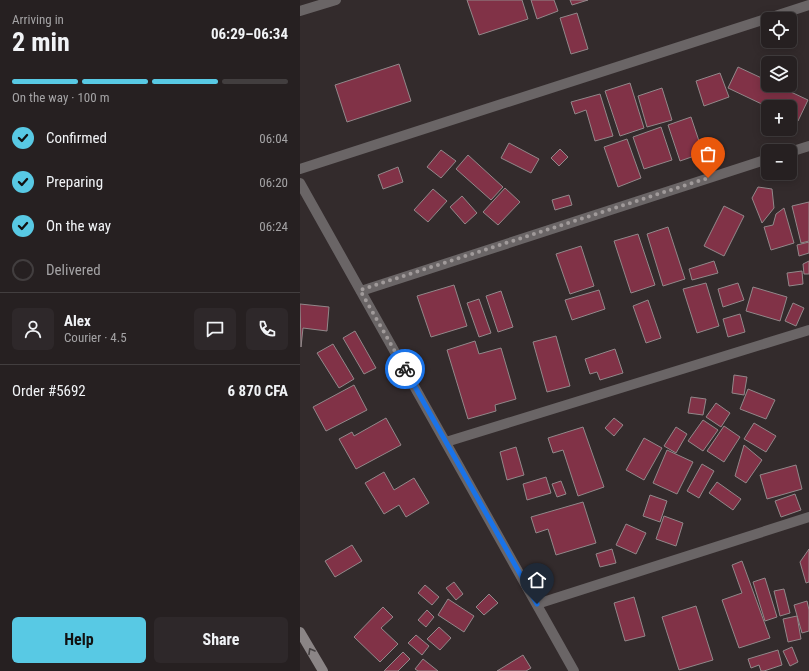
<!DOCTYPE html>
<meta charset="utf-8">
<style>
:root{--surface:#262021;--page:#2e282a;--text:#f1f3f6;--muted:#a4a3a5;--line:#423e3f;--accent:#58c9e4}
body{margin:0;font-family:"Roboto Condensed",sans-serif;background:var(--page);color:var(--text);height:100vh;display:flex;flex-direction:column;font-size:15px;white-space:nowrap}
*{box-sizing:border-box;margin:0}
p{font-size:13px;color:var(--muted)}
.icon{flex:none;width:22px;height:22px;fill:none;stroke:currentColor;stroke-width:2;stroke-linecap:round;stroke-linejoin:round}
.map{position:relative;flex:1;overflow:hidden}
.side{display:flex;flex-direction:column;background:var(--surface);width:300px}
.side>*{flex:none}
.tools{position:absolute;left:461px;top:12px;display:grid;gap:8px}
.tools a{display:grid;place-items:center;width:36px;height:36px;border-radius:6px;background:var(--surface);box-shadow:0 2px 10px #0003,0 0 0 1px var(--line);font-size:20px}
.pin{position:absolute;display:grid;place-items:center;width:34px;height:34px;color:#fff;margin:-41px -17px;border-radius:50% 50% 50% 0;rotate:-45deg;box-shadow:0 0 4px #0007}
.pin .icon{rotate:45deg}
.courier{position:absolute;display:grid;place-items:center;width:40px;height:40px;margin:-20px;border:3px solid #1a73e8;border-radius:50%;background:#fff;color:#222;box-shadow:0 1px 5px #0007}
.summary em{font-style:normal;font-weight:700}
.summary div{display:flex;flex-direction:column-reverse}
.summary{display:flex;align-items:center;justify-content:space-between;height:68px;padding:0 12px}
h1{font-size:26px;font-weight:700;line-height:30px}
.bar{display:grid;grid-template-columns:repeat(4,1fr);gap:6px 4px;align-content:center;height:48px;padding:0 12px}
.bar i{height:5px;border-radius:3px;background:var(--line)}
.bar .selected{background:var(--accent)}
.bar p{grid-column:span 4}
.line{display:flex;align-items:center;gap:10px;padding:0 12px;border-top:1px solid var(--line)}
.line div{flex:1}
.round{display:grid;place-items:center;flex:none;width:42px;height:42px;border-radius:6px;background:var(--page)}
ol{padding:0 12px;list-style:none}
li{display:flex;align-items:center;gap:12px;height:44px}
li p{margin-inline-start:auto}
li .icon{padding:4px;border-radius:50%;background:var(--accent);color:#111;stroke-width:4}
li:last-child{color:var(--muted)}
li i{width:22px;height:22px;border:2px solid var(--line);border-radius:50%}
.button{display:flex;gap:8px;margin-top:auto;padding:8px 12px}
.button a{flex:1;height:46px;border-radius:6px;background:var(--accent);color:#111;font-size:16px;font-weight:700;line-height:46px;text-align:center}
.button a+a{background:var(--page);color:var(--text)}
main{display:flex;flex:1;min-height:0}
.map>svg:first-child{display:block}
.building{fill:#813247;stroke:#92888a}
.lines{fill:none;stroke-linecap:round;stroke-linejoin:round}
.street{stroke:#6a6566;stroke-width:10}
.secondary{stroke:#8b8586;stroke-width:10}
.oneway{stroke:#464142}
.done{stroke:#a09a9a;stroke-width:4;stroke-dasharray:0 7.2}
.route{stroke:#1a73e8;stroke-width:5}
</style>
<main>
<section class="side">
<div class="summary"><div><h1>2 min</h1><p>Arriving in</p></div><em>06:29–06:34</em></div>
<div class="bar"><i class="selected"></i><i class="selected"></i><i class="selected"></i><i></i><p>On the way · 100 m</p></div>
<ol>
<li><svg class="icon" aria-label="check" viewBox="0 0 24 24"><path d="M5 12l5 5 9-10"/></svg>Confirmed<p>06:04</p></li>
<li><svg class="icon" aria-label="check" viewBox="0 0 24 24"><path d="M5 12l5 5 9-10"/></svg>Preparing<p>06:20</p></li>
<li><svg class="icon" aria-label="check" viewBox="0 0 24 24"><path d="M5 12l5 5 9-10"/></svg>On the way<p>06:24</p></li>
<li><i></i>Delivered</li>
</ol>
<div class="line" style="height:72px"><a class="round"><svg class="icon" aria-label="person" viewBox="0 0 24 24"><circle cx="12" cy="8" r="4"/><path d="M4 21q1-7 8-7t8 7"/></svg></a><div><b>Alex</b><p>Courier · 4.5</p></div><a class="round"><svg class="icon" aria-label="chat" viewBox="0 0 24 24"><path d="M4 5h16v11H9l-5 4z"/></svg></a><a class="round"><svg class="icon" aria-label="phone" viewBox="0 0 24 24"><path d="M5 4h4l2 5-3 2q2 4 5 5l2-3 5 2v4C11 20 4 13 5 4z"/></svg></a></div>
<div class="line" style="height:52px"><div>Order #5692</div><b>6 870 CFA</b></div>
<div class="button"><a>Help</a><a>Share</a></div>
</section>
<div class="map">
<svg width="509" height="671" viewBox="0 0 509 671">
<rect width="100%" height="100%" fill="#332b2c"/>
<g class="building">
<polygon points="167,0 222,0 228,19 179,35"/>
<polygon points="231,0 254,0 258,11 237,19"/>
<polygon points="270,0 288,0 272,5"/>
<polygon points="277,13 288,49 271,54 260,18"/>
<polygon points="99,64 111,101 47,122 35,85"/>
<polygon points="438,67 468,81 468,85 476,85 508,100 498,121 490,118 490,107 468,107 428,88"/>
<polygon points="420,73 429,97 404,106 396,81"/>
<polygon points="330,83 344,128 320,136 305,91"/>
<polygon points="362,88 372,120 347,127 338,96"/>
<polygon points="300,94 313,136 295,141 286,110 275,114 271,102"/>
<polygon points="391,117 403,153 380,161 368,125"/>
<polygon points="361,127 372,160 344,169 333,137"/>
<polygon points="327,139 341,178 318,187 304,147"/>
<polygon points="209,143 239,159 231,173 201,158"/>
<polygon points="260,149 268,157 259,166 251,158"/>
<polygon points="141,150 156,161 141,178 127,167"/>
<polygon points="168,155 203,187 191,200 156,169"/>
<polygon points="98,167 103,182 83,189 78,175"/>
<polygon points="458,187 472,189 474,208 462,223 452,198"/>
<polygon points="205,188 220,202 198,225 183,212"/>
<polygon points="133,189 147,201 128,222 114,210"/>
<polygon points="269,195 272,205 255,210 252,200"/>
<polygon points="162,196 177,213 165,224 150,207"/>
<polygon points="509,202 509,241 501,243 492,206"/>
<polygon points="424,206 444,216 424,256 404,246"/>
<polygon points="484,208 494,243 471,250 464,227 473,225 476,214"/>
<polygon points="368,227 385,279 363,286 347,234"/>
<polygon points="338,234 355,285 331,293 314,241"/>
<polygon points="509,242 509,253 499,256 497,245"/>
<polygon points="281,246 294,286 270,294 256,254"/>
<polygon points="414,261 418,273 392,280 389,269"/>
<polygon points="509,261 509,274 504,274 503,264"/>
<polygon points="502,271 503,284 489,286 487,273"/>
<polygon points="406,283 419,326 397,333 383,289"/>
<polygon points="438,283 444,300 423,307 418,289"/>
<polygon points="154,285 167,326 131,337 117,296"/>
<polygon points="453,287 487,297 480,321 446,311"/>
<polygon points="299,290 305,309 272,320 265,300"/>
<polygon points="201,291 213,327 198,332 186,296"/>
<polygon points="179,299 191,333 179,337 167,303"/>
<polygon points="348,300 361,338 346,343 333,306"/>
<polygon points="493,303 504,308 496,326 485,321"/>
<polygon points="0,304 29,307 27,331 3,328 1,347"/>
<polygon points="440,314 445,332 428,337 423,319"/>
<polygon points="55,331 76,368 64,374 43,338"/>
<polygon points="256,336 270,386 247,392 233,342"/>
<polygon points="175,341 179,354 201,348 216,399 195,405 196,411 168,419 147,350"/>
<polygon points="33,344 54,379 39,388 17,353"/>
<polygon points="315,349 323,373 300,380 297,372 290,374 285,359"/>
<polygon points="434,375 447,377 444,395 432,393"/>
<polygon points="54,385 67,410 26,431 13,407"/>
<polygon points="448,389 475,400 466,419 440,409"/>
<polygon points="391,397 406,399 403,415 388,413"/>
<polygon points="416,403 430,413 421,427 406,417"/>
<polygon points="86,418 101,445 56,469 39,439 52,432 54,436"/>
<polygon points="314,418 323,425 314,436 305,428"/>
<polygon points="403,420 418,430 403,451 388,441"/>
<polygon points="454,423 476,436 466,452 444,439"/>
<polygon points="424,426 440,437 424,462 407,451"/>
<polygon points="283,427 304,487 278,496 263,450 253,453 248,438"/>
<polygon points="376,427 387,434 376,453 364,446"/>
<polygon points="344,438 362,448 344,480 326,470"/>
<polygon points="444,445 462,460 446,483 435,476"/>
<polygon points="216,447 224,475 207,480 200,452"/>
<polygon points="367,450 393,462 377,494 353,483"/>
<polygon points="402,464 414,471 399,498 387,491"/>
<polygon points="496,465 502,489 467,499 460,475"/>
<polygon points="84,472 94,490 114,478 129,503 106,517 99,505 84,514 65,483"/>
<polygon points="246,477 251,493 227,500 223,484"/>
<polygon points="261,481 266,494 257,497 252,484"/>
<polygon points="417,482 441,499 433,510 409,493"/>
<polygon points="495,494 501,510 481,517 475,501"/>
<polygon points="350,495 367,501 360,522 343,516"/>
<polygon points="283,502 296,543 256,555 248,529 236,533 231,517"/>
<polygon points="364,516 383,523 376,546 356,539"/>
<polygon points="326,524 346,533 336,554 316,545"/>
<polygon points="52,545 62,561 35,577 25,561"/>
<polygon points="312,549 316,563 300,567 296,554"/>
<polygon points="509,549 509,582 506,583 500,562"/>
<polygon points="442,561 470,638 439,648 422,600 442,593 432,565"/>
<polygon points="465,578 477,617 465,621 453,582"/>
<polygon points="154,582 163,594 156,600 146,588"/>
<polygon points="125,585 139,597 132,605 118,593"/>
<polygon points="484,589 490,613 480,616 474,591"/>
<polygon points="189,594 198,603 184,615 176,607"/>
<polygon points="334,597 345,636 325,641 314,603"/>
<polygon points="148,599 174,616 164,632 138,615"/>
<polygon points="507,601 509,610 509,631 502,633 494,605"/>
<polygon points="396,606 413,660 379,670 362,617"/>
<polygon points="83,607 93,617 81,628 98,644 80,662 54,637"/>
<polygon points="127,610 134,617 126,627 118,620"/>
<polygon points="497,616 501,639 488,642 483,619"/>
<polygon points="139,627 151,638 140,650 127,639"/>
<polygon points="116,635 129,646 122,655 108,643"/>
<polygon points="492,647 498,662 490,666 483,651"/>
<polygon points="478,650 482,665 464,671 461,671 459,665 451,668 448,659"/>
<polygon points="103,652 110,659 98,671 84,671"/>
<polygon points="223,655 231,668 226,671 197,671"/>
<polygon points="123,659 138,671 118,671 115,669"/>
</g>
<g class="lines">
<g class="street">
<polyline points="0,11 36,0"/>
<polyline points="490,152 509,146"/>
<polyline points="0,169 509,5"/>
<polyline points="0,183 274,671"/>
<polyline points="61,291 468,159"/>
<polyline points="146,442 509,330"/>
<polyline points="237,604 509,517"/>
</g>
<polyline class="secondary" points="0,632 23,671"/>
</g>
<defs><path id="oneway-chevron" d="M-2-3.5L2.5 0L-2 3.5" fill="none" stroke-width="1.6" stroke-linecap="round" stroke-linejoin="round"/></defs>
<use class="oneway" href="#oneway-chevron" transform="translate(11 651) rotate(-120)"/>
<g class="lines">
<polyline class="done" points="105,369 60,290 408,178"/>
<polyline class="route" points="105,369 237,604"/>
</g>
</svg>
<div class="tools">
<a><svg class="icon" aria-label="locate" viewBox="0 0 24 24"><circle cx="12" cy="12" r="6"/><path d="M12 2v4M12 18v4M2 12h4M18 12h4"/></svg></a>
<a><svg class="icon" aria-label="layers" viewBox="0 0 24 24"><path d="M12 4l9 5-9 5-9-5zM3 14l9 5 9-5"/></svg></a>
<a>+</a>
<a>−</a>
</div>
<div class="pin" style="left:408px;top:178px;background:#ea580c"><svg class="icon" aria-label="bag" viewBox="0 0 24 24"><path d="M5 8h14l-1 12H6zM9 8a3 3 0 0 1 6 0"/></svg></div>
<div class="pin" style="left:237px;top:604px;background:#1f2937"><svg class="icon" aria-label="home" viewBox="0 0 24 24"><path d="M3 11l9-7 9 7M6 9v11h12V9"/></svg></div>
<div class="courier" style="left:105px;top:369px"><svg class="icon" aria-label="bike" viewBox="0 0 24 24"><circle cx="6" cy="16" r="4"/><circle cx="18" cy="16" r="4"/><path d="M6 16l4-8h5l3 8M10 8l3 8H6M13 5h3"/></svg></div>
</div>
</main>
